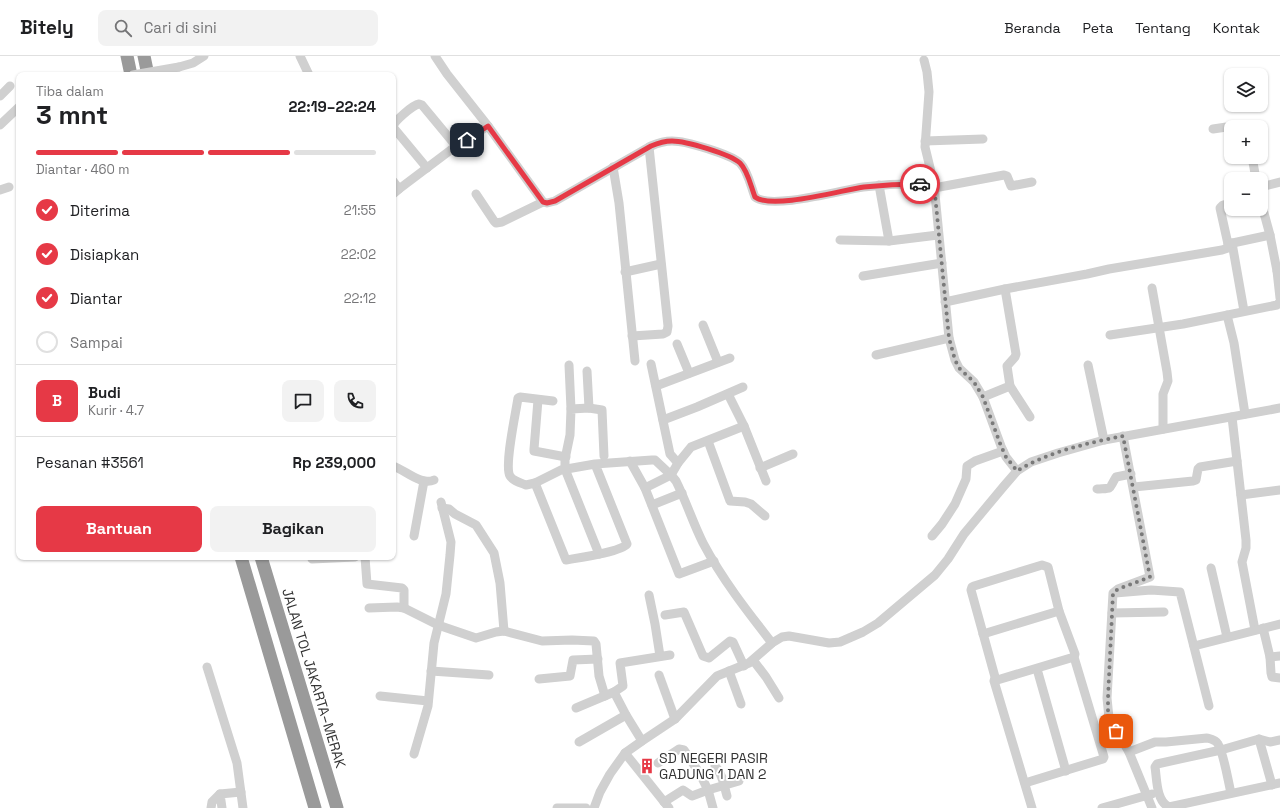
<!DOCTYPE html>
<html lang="id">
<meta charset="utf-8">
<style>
:root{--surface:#fff;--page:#f2f2f2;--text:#202124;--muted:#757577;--line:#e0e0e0;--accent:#e63946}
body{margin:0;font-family:"Space Grotesk",sans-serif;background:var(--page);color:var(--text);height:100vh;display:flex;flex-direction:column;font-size:15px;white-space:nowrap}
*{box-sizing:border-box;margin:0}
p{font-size:13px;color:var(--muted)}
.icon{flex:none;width:22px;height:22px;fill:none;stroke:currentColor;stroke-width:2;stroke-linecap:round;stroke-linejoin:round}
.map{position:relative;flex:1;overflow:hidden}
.panel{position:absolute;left:16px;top:16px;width:380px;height:488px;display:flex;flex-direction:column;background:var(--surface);border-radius:8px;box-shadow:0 1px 3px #0004}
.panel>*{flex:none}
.tools{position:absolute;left:1224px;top:12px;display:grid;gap:8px}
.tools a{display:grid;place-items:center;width:44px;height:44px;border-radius:8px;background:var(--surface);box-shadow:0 1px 3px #0004;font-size:20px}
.pin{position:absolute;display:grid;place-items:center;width:34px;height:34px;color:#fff;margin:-17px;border-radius:8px;box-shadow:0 2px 6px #0006}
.courier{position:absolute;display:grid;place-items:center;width:40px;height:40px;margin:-20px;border:3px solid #e63946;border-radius:50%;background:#fff;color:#222;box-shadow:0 1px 5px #0007}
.headline em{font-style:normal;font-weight:700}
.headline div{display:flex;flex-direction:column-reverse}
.headline{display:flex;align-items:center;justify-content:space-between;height:68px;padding:0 20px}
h1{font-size:26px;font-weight:700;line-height:30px}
.bar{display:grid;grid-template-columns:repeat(4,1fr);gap:6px 4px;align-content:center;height:48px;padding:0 20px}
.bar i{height:5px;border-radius:3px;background:var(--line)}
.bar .selected{background:var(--accent)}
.bar p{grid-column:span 4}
.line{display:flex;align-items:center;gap:10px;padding:0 20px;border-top:1px solid var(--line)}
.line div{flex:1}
.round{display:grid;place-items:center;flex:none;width:42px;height:42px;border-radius:8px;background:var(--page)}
ol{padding:0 20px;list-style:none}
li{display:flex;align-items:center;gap:12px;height:44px}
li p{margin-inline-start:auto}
li .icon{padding:4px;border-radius:50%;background:var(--accent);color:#fff;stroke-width:4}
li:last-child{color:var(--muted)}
li i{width:22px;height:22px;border:2px solid var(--line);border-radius:50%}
.action{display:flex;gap:8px;margin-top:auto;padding:8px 20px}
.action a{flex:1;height:46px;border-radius:8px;background:var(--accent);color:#fff;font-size:16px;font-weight:700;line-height:46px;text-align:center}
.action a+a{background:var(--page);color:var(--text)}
header{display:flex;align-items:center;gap:24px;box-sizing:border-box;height:56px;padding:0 20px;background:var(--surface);border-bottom:1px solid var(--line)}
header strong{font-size:19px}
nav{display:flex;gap:22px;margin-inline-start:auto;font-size:14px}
.search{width:280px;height:36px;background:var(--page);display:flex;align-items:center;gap:10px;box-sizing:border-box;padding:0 14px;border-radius:8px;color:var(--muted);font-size:15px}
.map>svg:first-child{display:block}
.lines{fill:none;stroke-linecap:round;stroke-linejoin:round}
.minor{stroke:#d0d0d0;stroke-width:9}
.highway{stroke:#9a9a9a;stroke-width:13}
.minor-bridge{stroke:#d0d0d0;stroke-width:9}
.done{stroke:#7a7a7a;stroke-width:4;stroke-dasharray:0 7.2}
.route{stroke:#e63946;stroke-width:5}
.labels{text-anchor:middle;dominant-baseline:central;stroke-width:4;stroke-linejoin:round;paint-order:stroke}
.street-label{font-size:14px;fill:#333;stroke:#fff}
.poi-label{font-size:14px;fill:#333;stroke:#fff;text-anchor:start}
</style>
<header>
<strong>Bitely</strong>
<div class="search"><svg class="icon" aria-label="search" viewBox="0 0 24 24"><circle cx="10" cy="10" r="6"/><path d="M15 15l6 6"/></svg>Cari di sini</div>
<nav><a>Beranda</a><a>Peta</a><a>Tentang</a><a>Kontak</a></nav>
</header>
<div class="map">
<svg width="1280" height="752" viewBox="0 0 1280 752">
<rect width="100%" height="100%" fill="#fff"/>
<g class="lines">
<g class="minor">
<polyline points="300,0 309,19"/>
<path d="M435,0L447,18L488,70L543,146L547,147L555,145L651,90C658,87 665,85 672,85C686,85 730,98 740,107C748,115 751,131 755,141C771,154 842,134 863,131C887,128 910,127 934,128"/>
<polyline points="924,4 927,16 929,36 925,91 934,128 949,282 955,304 959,312 974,326 983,341 1001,390 1006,401 1017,415"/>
<polyline points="179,11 193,7 204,0"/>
<polyline points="0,40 10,30"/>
<polyline points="0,69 19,51"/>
<polyline points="1213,73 1240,69 1245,71"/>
<polyline points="925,85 983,83"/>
<polyline points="1252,101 1256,123"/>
<polyline points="613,111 619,147 635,305"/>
<path d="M427,112L393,71C394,65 413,49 419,48L422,49L456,90"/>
<polyline points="393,125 399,133 393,138"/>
<polyline points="879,129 889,185 938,179"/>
<polyline points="1261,131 1280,126"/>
<polyline points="934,132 1004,119 1007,120 1011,130 1032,126"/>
<polyline points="399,133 456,90 488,70"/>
<polyline points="0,134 9,131"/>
<polyline points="476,138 494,165 496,167 502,166 543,146"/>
<polyline points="1261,146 1270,179 1277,215 1280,214"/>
<polyline points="840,184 889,185"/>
<polyline points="1232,187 1244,255"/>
<polyline points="1228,188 1220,152 1223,149 1231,147"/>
<polyline points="1277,215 1280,242"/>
<polyline points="625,216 661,208"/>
<polyline points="863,220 942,207"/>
<polyline points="1152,232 1167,316 1168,325 1163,338 1163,373"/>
<polyline points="1005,233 1016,298 1015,301 1007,310 1010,330 1030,361"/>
<polyline points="945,246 1005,233 1087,218 1109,213 1222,194 1228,192 1228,188 1270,179"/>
<polyline points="1227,259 1234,287 1245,358"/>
<polyline points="703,269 718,306"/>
<polyline points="1110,279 1183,268 1277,249 1280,246"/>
<polyline points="632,280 663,278 667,276 668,270 649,91"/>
<polyline points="677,288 689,317"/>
<polyline points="876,299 949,282"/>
<polyline points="651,308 670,398 678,407"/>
<polyline points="569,309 571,353"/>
<polyline points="1088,309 1104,384"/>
<polyline points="587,315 589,352"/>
<polyline points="656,330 730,302"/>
<polyline points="728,338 744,370 766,425"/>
<polyline points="983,341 1010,330"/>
<polyline points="538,344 534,393 534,395 566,401"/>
<polyline points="1232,361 1246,484 1246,492 1242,506 1255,574"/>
<polyline points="663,364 697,351 743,331"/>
<polyline points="1123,380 1150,521 1118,533 1113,537 1107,642 1109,662 1129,696 1152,752"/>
<polyline points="708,385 730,445 745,446 751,448 765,460"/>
<polyline points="630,405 645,432"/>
<path d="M595,408L627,488C621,496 577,502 566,504L535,427L561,414L595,408L652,404H655L671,419L676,425C686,445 693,467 703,487C722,523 747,555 772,587"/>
<path d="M393,410C405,414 421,430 434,424"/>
<polyline points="760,412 793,398"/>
<path d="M535,427L526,429C521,427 513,425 510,420C504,410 516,356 518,342L520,341L553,345"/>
<polyline points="1134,431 1193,425 1196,424 1198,413 1200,411 1237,405"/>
<path d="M1097,433C1114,432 1108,434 1116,421L1131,418"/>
<polyline points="1241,439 1280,434"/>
<polyline points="652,449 682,437"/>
<polyline points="442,452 449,453 455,458 476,469 494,497 500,527 504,575"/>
<polyline points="414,480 424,425"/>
<polyline points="932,480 942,468 955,448 966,423 967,410 975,405 1003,395"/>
<polyline points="599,498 565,413 565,403 570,379 571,353 589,352 602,354 604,400"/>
<polyline points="365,501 367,528 402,532 404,534 404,552"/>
<polyline points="312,503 355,501"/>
<polyline points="714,505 679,518 645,432 671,419 678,407 691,391 744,370"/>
<polyline points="1211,512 1227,581"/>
<polyline points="1115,537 1151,534 1180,536 1209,650"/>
<polyline points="649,539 655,568 660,600"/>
<polyline points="369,552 397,551 404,552 438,569 476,582 496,576 504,575 542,585 572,584 594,585 596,588 599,620 605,640"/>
<polyline points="1112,557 1164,556"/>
<polyline points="665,559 684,556 703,600 709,602 730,585 733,586 744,610"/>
<polyline points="1263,572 1270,601 1271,617 1272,621 1280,622"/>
<polyline points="983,578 1059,555"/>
<polyline points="1194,590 1280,568"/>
<polyline points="1270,601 1280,600"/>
<polyline points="753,604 766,621 779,642"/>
<polyline points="207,611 237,707 243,752"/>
<polyline points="1037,613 1066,715"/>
<polyline points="431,615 489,619"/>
<polyline points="729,615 741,648"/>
<polyline points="659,619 675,663"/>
<polyline points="539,623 570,620 573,604 598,603"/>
<polyline points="994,625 1074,601 1075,598 1059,555 1048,511 1042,509 974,530 972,531 971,534 995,621 994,625 1032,752"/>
<polyline points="614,636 626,659 642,685"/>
<polyline points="380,640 428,645"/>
<polyline points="576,652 614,636 623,630 620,607 670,599"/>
<polyline points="1259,683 1272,729"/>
<path d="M1280,684L1270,686L1259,683L1221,694L1157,708L1155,711C1157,723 1156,745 1169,751L1280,727"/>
<polyline points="579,686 626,659"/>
<path d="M1129,696L1155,686H1166L1207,682C1211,683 1216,684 1218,688C1224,698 1228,725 1231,737"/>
<polyline points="625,697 669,752"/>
<polyline points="414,698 428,650 434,587 446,538 450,499 451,486 441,446"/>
<polyline points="658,707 679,693 684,694 700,718 708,734 739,725"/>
<path d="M715,710C723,718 724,730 727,740"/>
<polyline points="1025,727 1103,703 1104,701 1074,601"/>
<polyline points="664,746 683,734 692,740 708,734 713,752"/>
<polyline points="211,752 212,746 220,738"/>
<polyline points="222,752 220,738 241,736"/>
<polyline points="557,752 586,752"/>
<polyline points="594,752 600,736 610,718 625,697 642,685 675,663 717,620 749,607 772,587 782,581 789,580 829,587 840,586 863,576 878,567 935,519 948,503 964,478 1004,430 1017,415 1031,406 1058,397 1104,384 1280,352"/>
<polyline points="1102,752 1152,738"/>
</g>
<g class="highway">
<polyline points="127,0 131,19"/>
<polyline points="144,0 148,19"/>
<polyline points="241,501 315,752"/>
<polyline points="261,501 337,752"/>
</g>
<polyline class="minor-bridge" points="133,19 179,11"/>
</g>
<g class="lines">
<path class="done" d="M920,128H934L949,282L955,304L959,312L974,326L983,341L1001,390L1006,401L1017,415C1047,396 1088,387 1123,380L1150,521L1118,533L1113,537L1108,642V657L1116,675"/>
<path class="route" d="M467,84L488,70L543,146L547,147L555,145L651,90C658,87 665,85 672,85C686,85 730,98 740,107C748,115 751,131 755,141C772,154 842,134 864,131C883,129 901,128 920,128"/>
</g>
<defs>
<g id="building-bare" transform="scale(1.2)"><path d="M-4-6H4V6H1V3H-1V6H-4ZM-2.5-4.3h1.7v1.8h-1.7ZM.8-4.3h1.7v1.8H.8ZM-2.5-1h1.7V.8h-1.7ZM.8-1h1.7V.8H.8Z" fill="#e63946" stroke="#fff" stroke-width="2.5" paint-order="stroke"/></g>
</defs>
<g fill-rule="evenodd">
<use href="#building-bare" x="647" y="710"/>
</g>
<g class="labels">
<g class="street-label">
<text transform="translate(314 622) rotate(73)">JALAN TOL JAKARTA–MERAK</text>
</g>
<g class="poi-label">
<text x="659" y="702">SD NEGERI PASIR<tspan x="659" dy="16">GADUNG 1 DAN 2</tspan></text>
</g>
</g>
</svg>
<div class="tools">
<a><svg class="icon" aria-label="layers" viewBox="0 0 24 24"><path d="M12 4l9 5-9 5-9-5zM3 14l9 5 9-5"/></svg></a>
<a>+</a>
<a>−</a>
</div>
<div class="pin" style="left:1116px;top:675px;background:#ea580c"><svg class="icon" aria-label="bag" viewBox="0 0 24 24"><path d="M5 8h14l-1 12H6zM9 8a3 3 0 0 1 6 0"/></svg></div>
<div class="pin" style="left:467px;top:84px;background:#1f2937"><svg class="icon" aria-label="home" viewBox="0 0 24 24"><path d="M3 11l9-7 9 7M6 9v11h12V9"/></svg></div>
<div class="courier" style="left:920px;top:128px"><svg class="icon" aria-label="car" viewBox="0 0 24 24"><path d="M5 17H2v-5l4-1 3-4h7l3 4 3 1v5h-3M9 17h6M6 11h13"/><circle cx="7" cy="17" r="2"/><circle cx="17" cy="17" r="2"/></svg></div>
<section class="panel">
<div class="headline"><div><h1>3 mnt</h1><p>Tiba dalam</p></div><em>22:19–22:24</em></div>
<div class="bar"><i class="selected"></i><i class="selected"></i><i class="selected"></i><i></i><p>Diantar · 460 m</p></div>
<ol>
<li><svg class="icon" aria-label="check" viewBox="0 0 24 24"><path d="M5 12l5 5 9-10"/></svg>Diterima<p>21:55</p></li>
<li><svg class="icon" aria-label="check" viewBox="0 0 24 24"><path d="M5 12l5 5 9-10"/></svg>Disiapkan<p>22:02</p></li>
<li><svg class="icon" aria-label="check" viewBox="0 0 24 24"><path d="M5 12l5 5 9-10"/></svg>Diantar<p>22:12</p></li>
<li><i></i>Sampai</li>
</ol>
<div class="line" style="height:72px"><b class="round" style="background:var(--accent);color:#fff">B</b><div><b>Budi</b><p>Kurir · 4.7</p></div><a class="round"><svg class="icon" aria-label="chat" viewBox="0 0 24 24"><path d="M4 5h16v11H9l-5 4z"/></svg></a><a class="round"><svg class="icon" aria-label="phone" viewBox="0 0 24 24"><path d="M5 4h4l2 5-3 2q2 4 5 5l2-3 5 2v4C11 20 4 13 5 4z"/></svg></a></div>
<div class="line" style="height:52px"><div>Pesanan #3561</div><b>Rp 239,000</b></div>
<div class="action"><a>Bantuan</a><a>Bagikan</a></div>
</section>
</div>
